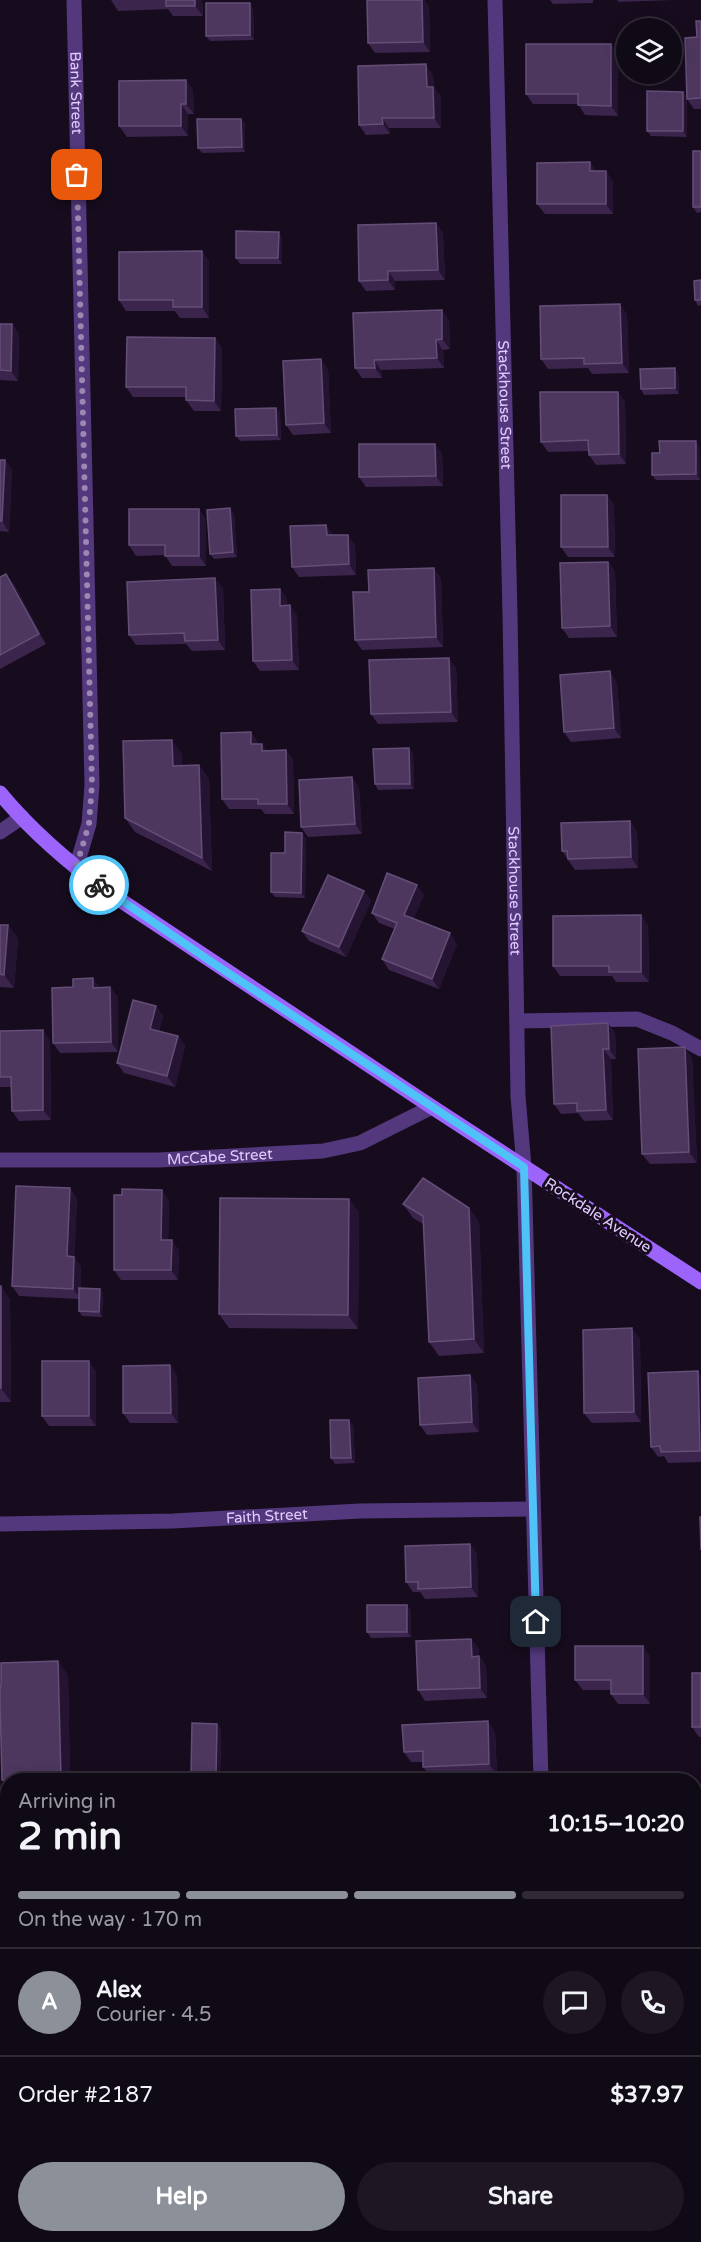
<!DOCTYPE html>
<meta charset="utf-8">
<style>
:root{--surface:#100916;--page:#1e1723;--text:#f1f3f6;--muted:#9c9aa1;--line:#302a35;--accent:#8c9099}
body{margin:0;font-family:"Varela Round",sans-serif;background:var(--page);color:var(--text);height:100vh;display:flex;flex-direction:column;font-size:22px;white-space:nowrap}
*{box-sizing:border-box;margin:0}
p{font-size:20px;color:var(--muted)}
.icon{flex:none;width:33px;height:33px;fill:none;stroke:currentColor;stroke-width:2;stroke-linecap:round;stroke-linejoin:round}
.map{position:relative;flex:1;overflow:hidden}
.side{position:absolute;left:0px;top:1773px;width:702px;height:470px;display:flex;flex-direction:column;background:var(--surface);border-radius:24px 24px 0 0;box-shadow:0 3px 15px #0003,0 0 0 2px var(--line)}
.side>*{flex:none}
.tools{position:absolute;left:616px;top:18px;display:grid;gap:12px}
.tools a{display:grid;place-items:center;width:66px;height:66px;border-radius:50%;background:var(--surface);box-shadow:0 3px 15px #0003,0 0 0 2px var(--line);font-size:30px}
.pin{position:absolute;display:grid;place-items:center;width:51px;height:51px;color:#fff;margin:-26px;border-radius:12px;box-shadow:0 3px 9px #0006}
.courier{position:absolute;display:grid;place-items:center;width:60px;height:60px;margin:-30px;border:4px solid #4fc3f7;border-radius:50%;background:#fff;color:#222;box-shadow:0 2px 8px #0007}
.head em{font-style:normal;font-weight:700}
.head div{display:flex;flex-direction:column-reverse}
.head{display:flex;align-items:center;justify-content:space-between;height:102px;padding:0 18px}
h1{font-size:39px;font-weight:700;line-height:45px}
.bar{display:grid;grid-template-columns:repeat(4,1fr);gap:9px 6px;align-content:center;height:72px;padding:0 18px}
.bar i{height:8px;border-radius:4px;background:var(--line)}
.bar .active{background:var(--accent)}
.bar p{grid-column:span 4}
.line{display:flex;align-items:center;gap:15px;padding:0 18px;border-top:2px solid var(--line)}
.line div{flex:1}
.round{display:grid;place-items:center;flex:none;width:63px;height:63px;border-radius:32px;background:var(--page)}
.action{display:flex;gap:12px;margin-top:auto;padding:12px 18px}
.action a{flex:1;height:69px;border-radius:36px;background:var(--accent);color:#fff;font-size:24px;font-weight:700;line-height:69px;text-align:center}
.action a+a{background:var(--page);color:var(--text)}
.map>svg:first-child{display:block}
.green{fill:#102028}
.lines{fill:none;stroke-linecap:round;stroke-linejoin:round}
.lane{stroke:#53387d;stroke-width:15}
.street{stroke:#53387d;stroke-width:15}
.secondary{stroke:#9d64fc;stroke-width:15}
.wall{fill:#3b254c}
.shaded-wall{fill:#241432}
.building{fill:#4d375f;stroke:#644e78;stroke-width:1.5}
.done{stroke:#9b88b0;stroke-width:6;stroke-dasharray:0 10.8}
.route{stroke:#4fc3f7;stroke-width:8}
.labels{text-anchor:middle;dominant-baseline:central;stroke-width:6;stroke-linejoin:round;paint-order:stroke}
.street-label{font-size:15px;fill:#e3cbfe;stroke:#160c1e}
</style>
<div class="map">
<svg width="701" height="2242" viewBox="0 0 701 2242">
<rect width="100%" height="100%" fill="#160c1e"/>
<polygon class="green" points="7,2022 8,2235 81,2235 81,2242 0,2242 0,2036"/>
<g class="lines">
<polyline class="lane" points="517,1021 637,1019 672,1033 701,1049"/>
<g class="street">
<path id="s1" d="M74,0L92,785L89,824L76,868"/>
<path id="s2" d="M495,0L510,613L518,1096L524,1167L541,1780"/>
<polyline points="0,832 22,817"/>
<path id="s3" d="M0,1160H159L323,1151L360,1143L432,1107"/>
<path id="s4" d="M0,1524L173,1521L360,1511L533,1509"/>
<polyline points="554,2235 554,2242"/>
</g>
<path class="secondary" d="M0,793C32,832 70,864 111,894L432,1107L701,1282"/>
</g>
<g class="wall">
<polygon points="111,0 202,0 203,16 173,16 168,9 118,11"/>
<polygon points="367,0 424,0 429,7 430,52 375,53 368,43"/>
<polygon points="550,0 593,0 593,3 553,4"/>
<polygon points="617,0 673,0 619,2"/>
<polygon points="253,9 254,40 210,41 206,36"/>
<polygon points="701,21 701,109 694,109 687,99 687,137 651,136 647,131 687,97 697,37"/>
<polygon points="611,44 618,54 618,116 585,115 578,104 533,104 526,94"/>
<polygon points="433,75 434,87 441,97 441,128 389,128 390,134 366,135 359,125"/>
<polygon points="186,80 193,90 194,114 188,114 188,136 127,137 119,126"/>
<polygon points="241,119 245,124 245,152 202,153 198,148"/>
<polygon points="701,151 701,212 697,213 693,207"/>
<polygon points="590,162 596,171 606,171 613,182 613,214 545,214 537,204"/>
<polygon points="436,223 443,233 445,280 395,281 395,290 366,291 359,281"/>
<polygon points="282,237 282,264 240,264 236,258"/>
<polygon points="209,261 209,318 180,318 175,311 126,311 119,300"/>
<polygon points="701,280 701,305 698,306 695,300"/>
<polygon points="627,314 629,373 592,374 588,368 548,369 541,359"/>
<polygon points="449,320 450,349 443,350 444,368 381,370 382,378 362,378 355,368"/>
<polygon points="0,324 12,324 19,334 18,381 0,380"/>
<polygon points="215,338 222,348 221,411 194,411 186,400 186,397 133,397 126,387"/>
<polygon points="328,369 331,433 293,435 286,425"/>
<polygon points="678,373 679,394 644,395 641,389"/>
<polygon points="618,392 625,402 626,464 596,465 589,455 589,451 548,452 541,442"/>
<polygon points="276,408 280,413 281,440 240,441 236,436"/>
<polygon points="699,446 700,480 656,480 652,475 660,453"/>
<polygon points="442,454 443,486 366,487 359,477"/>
<polygon points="0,460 5,460 12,470 9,532 0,531"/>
<polygon points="607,495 614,505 615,557 568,557 561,547"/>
<polygon points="230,508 234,514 237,557 214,559 210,554"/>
<polygon points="206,519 206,566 172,566 165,555 136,556 129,545"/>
<polygon points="333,535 355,545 356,575 299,577 292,567"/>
<polygon points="608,562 615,572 617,637 569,638 562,628"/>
<polygon points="0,577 14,584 46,644 0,669"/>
<polygon points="441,578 443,647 362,650 355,640 369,592"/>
<polygon points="223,588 225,650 192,651 186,644 136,645 129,635"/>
<polygon points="280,589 287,599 287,605 297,615 299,670 260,671 253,661"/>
<polygon points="456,668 458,722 378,724 371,714"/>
<polygon points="617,682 621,738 571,742 564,732"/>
<polygon points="258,742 258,744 267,750 286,750 293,760 294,814 265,814 261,809 229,809 222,799"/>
<polygon points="413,753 414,789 378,790 375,784"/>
<polygon points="182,754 182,766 199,765 209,779 212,871 135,832 125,818"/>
<polygon points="359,787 362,834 308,837 301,827"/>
<polygon points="630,821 637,832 638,868 575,870 562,851"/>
<polygon points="306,838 305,898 275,897 271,892"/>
<polygon points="364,891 371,901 346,957 309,941 302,931"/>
<polygon points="424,895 413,919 457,944 439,989 389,970 382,959 395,929 379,923 372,913"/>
<polygon points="0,925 8,925 18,939 14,988 0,987"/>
<polygon points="648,925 649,982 616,982 612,976 560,976 553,966"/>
<polygon points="100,988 118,997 118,1052 60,1053 53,1043"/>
<polygon points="156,1006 163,1016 159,1031 178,1036 185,1046 175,1087 124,1073 117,1063"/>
<polygon points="608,1023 615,1033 616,1059 611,1059 613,1120 584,1121 578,1113 561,1114 554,1104"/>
<polygon points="0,1031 50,1040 51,1120 19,1121 12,1111 11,1087 0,1087"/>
<polygon points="692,1058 697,1163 650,1164 642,1154"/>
<polygon points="77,1198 74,1257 81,1267 81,1288 100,1289 103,1294 102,1317 82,1316 79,1311 79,1299 19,1296 12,1286"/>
<polygon points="349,1199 359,1213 358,1329 229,1328 219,1314"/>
<polygon points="169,1200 168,1240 179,1250 178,1280 121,1280 114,1270"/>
<polygon points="403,1204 479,1221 484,1353 439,1356 429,1342 423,1224 413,1218"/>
<polygon points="0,1286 10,1300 11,1402 0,1402"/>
<polygon points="640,1339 641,1422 592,1423 584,1413"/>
<polygon points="96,1371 96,1426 49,1426 42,1416"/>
<polygon points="177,1375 178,1423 130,1423 123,1413"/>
<polygon points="470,1375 477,1385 479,1432 427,1435 420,1425"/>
<polygon points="701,1376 701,1462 668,1463 664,1456 658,1457 651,1447"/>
<polygon points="353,1425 355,1463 335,1464 331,1458"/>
<polygon points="470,1544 477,1554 478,1597 425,1599 420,1592 413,1592 406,1582"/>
<polygon points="411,1610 411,1637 371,1638 367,1632"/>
<polygon points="471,1639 479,1649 479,1656 486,1666 487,1698 425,1701 418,1690"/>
<polygon points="650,1656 650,1704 618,1704 611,1694 611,1690 583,1690 575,1680"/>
<polygon points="701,1673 701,1737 699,1737 692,1727"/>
<polygon points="68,1675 70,1780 8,1780 8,1788 2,1780"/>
<polygon points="217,1724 221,1729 220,1780 194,1780 191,1774"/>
<polygon points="495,1732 497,1775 431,1777 423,1767 423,1762 411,1762 404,1752"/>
<rect x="694" y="1866" width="7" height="44"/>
<polygon points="471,2235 507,2235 508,2239 496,2239 498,2242 473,2238"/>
</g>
<g class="shaded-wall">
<polygon points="195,0 202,0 203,16 195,6"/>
<polygon points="422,0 424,0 429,7 430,52 423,42"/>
<polygon points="250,3 253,9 254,40 250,35"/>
<polygon points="611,44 618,54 618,116 611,106"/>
<polygon points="426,64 433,75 434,87 441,97 441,128 434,118 427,87"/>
<polygon points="186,80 193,90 194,114 186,104"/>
<polygon points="683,92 687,97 687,137 683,131"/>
<polygon points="181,104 188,114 188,136 181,126"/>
<polygon points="382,118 389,128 390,134 383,124"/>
<polygon points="241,119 245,124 245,152 242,147"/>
<polygon points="590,162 597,172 590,171"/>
<polygon points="606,171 613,182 613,214 606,204"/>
<polygon points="436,223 443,233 445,280 438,270"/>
<polygon points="279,232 282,237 282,264 278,258"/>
<polygon points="202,251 209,261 209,318 202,307"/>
<polygon points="388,271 395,281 395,290 388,280"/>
<polygon points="620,304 627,314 629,373 622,363"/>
<polygon points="442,310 449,320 450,349 442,339"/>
<polygon points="12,324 19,334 18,381 11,371"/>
<polygon points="215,338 222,348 221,411 214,401"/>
<polygon points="436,340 443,350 444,368 437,358"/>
<polygon points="321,359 328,369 331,433 324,423"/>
<polygon points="374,360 381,370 382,378 375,368"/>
<polygon points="675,368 678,373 679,394 675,388"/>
<polygon points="618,392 625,402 626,464 619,454"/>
<polygon points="276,408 280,413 281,440 277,435"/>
<polygon points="696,441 699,446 700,480 696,474"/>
<polygon points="435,444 442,454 443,486 436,476"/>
<polygon points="5,460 12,470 9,532 2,521"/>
<polygon points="607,495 614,505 615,557 608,547"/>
<polygon points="230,508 234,514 237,557 233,552"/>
<polygon points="199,509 206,519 206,566 199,556"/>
<polygon points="326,525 333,535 327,535"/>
<polygon points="348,535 355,545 356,575 349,564"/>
<polygon points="608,562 615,572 617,637 610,626"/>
<polygon points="434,568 441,578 443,647 436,637"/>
<polygon points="6,574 14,584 46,644 39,634"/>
<polygon points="215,578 223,588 225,650 218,640"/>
<polygon points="280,589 287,599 288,616 280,606"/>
<polygon points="290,605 297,615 299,670 292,660"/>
<polygon points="449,658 456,668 458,722 451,712"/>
<polygon points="610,671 617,682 621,738 614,728"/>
<polygon points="251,732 258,742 258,754 251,744"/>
<polygon points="172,740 182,754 183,780 173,766"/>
<polygon points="262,744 269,754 262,751"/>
<polygon points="409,748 413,753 414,789 410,784"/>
<polygon points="286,750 293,760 294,814 287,804"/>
<polygon points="199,765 209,779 212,871 202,858"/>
<polygon points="352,777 359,787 362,834 355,824"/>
<polygon points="630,821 637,832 638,868 631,857"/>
<polygon points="302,833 306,838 305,898 301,893"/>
<polygon points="417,885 424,895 411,925 404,915"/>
<polygon points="364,891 371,901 346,957 339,947"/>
<polygon points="641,915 648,925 649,982 641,972"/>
<polygon points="8,925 18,939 14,988 4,975"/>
<polygon points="450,933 457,944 439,989 432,979"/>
<polygon points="93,978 100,988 93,988"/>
<polygon points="110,987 118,997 118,1052 111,1042"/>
<polygon points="156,1006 163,1016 157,1039 150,1029"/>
<polygon points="608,1023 615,1033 616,1059 609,1049"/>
<polygon points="43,1030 50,1040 51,1120 43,1110"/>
<polygon points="178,1036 185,1046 175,1087 167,1076"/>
<polygon points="685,1047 692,1058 697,1163 689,1152"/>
<polygon points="603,1049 611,1059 613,1120 606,1110"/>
<polygon points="70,1188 77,1198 74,1266 67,1256"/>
<polygon points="162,1190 169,1200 168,1250 161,1240"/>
<polygon points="349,1199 359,1213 358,1329 348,1315"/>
<polygon points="469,1208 479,1221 484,1353 474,1339"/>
<polygon points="172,1240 179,1250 178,1280 171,1270"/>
<polygon points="74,1257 81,1267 81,1299 73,1289"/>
<polygon points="1,1286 10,1300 11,1402 1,1388"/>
<polygon points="100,1289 103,1294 102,1317 99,1312"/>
<polygon points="632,1328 640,1339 641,1422 634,1412"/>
<polygon points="89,1361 96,1371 96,1426 89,1416"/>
<polygon points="170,1365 177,1375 178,1423 171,1413"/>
<polygon points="698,1371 701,1376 701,1452 700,1451"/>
<polygon points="470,1375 477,1385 479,1432 472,1422"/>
<polygon points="349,1420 353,1425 355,1463 351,1458"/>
<polygon points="470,1544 477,1554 478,1597 471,1587"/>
<polygon points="407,1605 411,1610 411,1637 407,1632"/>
<polygon points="471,1639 479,1649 479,1661 479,1656 486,1666 487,1698 480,1688 472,1657"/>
<polygon points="643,1646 650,1656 650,1704 643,1694"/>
<polygon points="58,1661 68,1675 70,1780 62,1780 61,1778"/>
<polygon points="488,1721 495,1732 497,1775 489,1764"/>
<polygon points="217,1724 221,1729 220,1780 216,1775"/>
</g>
<g class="building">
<rect x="166" y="0" width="29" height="6"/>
<polygon points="367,0 422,0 423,42 368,43"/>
<polygon points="206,3 250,3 250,35 206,36"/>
<polygon points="696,21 701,21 701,98 687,99 685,38 697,37"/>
<polygon points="526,44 611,44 611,106 578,105 578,94 526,94"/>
<polygon points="426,64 427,87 433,87 434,118 382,118 383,124 359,125 358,66"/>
<polygon points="186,80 186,104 181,104 181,126 119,126 119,81"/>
<polygon points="647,91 683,92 683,131 647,131"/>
<polygon points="197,119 241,119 242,147 198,148"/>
<rect x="693" y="151" width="8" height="56"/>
<polygon points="590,162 590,171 606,171 606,204 537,204 537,163"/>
<polygon points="436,223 438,270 388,271 388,280 359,281 358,225"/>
<polygon points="236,231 279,232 278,258 236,258"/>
<polygon points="202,251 202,307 173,307 173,300 119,300 119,252"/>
<polygon points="701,280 701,300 695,300 694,281"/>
<polygon points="620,304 622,363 584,364 584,358 541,359 540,306"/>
<polygon points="442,310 442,339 436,340 437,358 374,360 375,368 355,368 353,313"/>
<polygon points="0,324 12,324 11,371 0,370"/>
<polygon points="127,337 215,338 214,401 186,400 186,387 126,387"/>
<polygon points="321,359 324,423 286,425 283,361"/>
<polygon points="675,368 675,388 641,389 640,369"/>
<polygon points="540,392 618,392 619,454 589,455 588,440 541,442"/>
<polygon points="276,408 277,435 236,436 235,409"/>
<polygon points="659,441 696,441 696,474 652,475 652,453 660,453"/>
<polygon points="359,444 435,444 436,476 359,477"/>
<polygon points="0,460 5,460 2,521 0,521"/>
<polygon points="561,495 607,495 608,547 561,547"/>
<polygon points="230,508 233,552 210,554 207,510"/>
<polygon points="129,509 199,509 199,556 165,556 165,545 129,545"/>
<polygon points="326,525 327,535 348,535 349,564 292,567 290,526"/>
<polygon points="608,562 610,626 562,628 560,563"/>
<polygon points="434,568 436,637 355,640 353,592 369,592 368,570"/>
<polygon points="6,574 39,634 0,655 0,577"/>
<polygon points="215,578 218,640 185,641 184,633 129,635 127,582"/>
<polygon points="280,589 280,606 290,605 292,660 253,661 251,590"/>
<polygon points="449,658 451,712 371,714 369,660"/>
<polygon points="610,671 614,728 564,732 560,675"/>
<polygon points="251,732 251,744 262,744 262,751 286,750 287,804 258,804 258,799 222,799 221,733"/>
<polygon points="172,740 173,766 199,765 202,858 125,818 123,741"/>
<polygon points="409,748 410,784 375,784 373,749"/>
<polygon points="352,777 355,824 301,827 299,780"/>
<polygon points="630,821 631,857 568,859 567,851 562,851 561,823"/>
<polygon points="285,832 302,833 301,893 271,892 271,853 285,853"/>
<polygon points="387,873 417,885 404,915 450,933 432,979 382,959 397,923 372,913"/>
<polygon points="328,875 364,891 339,947 302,931"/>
<polygon points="641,915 641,972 609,972 609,966 553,966 553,916"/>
<polygon points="0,925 8,925 4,975 0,974"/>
<polygon points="93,978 93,988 110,987 111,1042 53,1043 52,988 73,987 73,979"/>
<polygon points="133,1000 156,1006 150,1029 178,1036 167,1076 117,1063"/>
<polygon points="608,1023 609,1049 603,1049 606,1110 577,1111 577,1103 554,1104 551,1026"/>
<polygon points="43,1030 43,1110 12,1111 11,1077 0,1077 0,1031"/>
<polygon points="685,1047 689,1152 642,1154 638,1049"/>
<polygon points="423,1178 469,1208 474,1339 429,1342 423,1216 403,1204"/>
<polygon points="16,1186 70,1188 67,1256 74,1257 73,1289 12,1286"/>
<polygon points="122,1189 162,1190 161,1240 172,1240 171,1270 114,1270 114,1195 122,1195"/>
<polygon points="220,1198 349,1199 348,1315 219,1314"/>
<rect x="0" y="1286" width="1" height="102"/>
<polygon points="79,1288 100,1289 99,1312 79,1311"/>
<polygon points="632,1328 634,1412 584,1413 583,1330"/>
<rect x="42" y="1361" width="47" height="55"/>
<polygon points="170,1365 171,1413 123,1413 123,1366"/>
<polygon points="698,1371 700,1451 661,1452 660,1446 651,1447 648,1373"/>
<polygon points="470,1375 472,1422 420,1425 418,1378"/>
<polygon points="330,1420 349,1420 351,1458 331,1458"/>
<polygon points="700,1517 701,1517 701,1550"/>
<polygon points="470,1544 471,1587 418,1589 418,1582 406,1582 405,1546"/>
<rect x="367" y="1605" width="40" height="27"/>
<polygon points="471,1639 472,1657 479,1656 480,1688 418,1690 416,1641"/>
<polygon points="575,1646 643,1646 643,1694 611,1694 611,1680 575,1680"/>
<polygon points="58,1661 61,1778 2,1780 0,1701 0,1686 1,1686 1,1663"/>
<rect x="692" y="1673" width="9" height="54"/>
<polygon points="488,1721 489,1764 423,1767 423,1751 404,1752 402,1725"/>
<polygon points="192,1723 217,1724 216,1775 191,1774"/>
<rect x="694" y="1866" width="7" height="38"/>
<polygon points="699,2045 701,2045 701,2083 700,2083"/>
<polygon points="445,2237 495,2238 495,2242 445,2242"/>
</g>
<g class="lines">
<polyline class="done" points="77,175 92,785 89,824 76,868 99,885"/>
<polyline class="route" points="99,885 216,965 524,1167 536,1622"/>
</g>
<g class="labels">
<g class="street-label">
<text stroke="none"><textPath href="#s1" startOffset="93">Bank Street</textPath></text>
<text stroke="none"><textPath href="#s2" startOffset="405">Stackhouse Street</textPath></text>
<text stroke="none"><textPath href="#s2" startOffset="891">Stackhouse Street</textPath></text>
<text stroke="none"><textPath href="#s3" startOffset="220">McCabe Street</textPath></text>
<text transform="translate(598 1215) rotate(33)">Rockdale Avenue</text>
<text stroke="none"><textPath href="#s4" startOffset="267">Faith Street</textPath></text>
</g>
</g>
</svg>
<div class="tools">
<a><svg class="icon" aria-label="layers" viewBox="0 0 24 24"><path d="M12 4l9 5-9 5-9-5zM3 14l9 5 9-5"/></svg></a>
</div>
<div class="pin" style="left:77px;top:175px;background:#ea580c"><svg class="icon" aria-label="bag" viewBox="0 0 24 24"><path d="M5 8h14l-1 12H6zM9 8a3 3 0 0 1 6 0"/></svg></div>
<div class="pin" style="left:536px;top:1622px;background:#1f2937"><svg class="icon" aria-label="home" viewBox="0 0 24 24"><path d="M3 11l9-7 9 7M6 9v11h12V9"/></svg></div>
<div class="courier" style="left:99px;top:885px"><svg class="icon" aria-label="bike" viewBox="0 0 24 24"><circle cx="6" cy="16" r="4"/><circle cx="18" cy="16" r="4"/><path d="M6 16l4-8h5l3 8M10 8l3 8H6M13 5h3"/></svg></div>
<section class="side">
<div class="head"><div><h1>2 min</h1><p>Arriving in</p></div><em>10:15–10:20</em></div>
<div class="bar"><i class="active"></i><i class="active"></i><i class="active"></i><i></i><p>On the way · 170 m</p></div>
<div class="line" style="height:108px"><b class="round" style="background:var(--accent);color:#fff">A</b><div><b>Alex</b><p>Courier · 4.5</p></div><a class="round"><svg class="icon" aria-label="chat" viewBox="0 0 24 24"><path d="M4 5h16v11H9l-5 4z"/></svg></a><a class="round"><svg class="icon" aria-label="phone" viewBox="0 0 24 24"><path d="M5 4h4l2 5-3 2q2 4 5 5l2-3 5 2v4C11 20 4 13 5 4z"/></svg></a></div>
<div class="line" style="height:78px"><div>Order #2187</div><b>$37.97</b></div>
<div class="action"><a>Help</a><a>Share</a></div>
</section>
</div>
